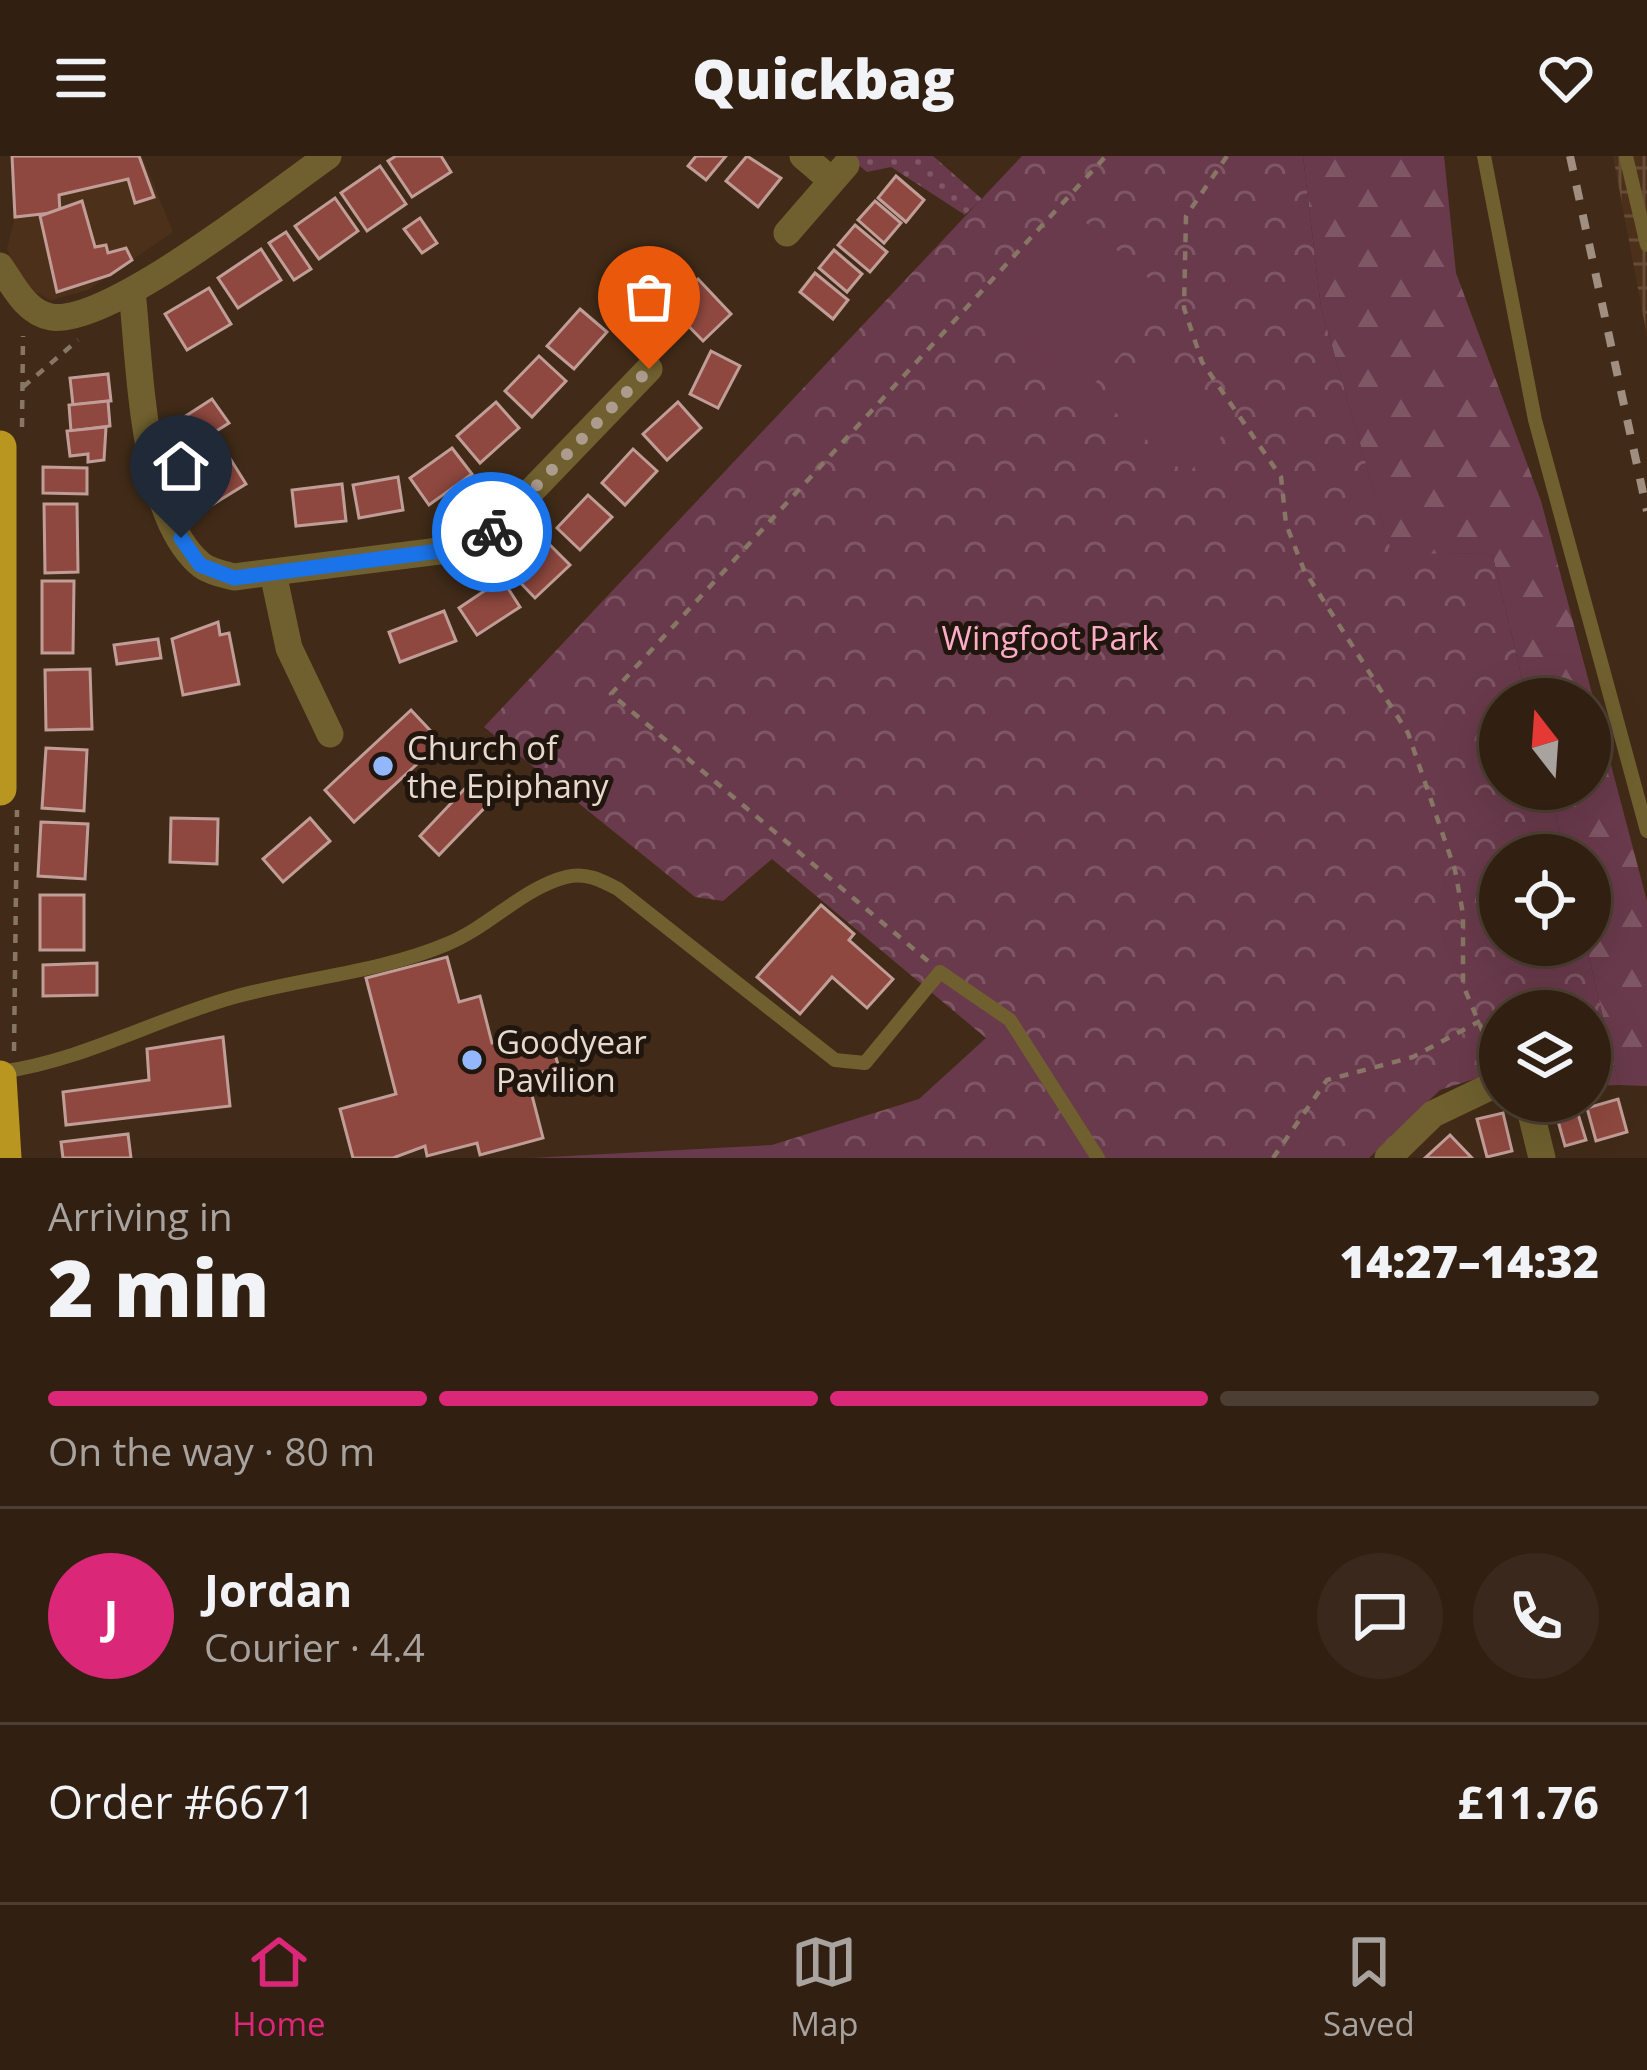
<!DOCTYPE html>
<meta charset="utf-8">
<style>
:root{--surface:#312012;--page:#39281b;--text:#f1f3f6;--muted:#a8a39f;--line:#4c3e32;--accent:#db2777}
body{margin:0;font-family:"Open Sans",sans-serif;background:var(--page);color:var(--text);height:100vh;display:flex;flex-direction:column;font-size:45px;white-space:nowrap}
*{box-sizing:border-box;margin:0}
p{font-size:39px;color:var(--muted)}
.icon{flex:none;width:66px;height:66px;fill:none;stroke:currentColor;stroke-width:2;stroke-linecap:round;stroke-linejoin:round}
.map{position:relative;height:1002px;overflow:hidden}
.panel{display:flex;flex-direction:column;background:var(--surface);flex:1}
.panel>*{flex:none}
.needle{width:78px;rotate:343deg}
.controls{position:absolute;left:1479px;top:522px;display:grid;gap:24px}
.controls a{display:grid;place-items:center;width:132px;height:132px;border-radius:50%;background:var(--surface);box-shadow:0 12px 48px #0002,0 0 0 3px var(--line);font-size:60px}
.pin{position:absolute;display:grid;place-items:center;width:102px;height:102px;color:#fff;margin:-123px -51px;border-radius:50% 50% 50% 0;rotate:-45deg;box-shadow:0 0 12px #0007}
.pin .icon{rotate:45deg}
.courier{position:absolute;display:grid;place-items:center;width:120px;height:120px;margin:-60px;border:9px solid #1a73e8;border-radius:50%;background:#fff;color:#222;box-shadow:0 3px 15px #0007}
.overview em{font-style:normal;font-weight:800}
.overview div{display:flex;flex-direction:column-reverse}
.overview{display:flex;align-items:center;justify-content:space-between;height:204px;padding:0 48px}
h1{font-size:78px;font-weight:800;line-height:90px}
.bar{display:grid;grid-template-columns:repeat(4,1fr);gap:18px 12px;align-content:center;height:144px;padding:0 48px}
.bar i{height:15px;border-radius:9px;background:var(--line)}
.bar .active{background:var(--accent)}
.bar p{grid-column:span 4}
.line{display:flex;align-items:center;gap:30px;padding:0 48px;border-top:3px solid var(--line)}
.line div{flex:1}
.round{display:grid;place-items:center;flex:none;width:126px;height:126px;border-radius:63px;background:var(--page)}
header{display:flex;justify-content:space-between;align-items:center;height:156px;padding:0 48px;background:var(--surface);font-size:54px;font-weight:800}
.menu{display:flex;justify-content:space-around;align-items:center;height:168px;border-top:3px solid var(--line);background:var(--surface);font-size:33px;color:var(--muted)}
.menu a{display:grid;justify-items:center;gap:6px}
.menu .active{color:var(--accent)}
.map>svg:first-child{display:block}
.built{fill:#4c3019}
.industrial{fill:url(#industrial-grid)}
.grass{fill:url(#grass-dots)}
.forest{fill:url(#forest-firs)}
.park{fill:url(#park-crowns)}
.pitch{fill:#693a4b}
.building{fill:#8e483f;stroke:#c19d97;stroke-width:3}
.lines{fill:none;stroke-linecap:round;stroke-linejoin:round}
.path{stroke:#877565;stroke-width:4.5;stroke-dasharray:9 9;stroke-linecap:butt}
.service{stroke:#70602f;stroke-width:14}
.minor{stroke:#70602f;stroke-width:27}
.trunk{stroke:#b89620;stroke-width:33}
.rail{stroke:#a08e80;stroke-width:8;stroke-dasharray:15 15;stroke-linecap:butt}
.done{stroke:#ad9c8e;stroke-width:12;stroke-dasharray:0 21.6}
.route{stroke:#1a73e8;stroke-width:15}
.poi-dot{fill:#92b7fd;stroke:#20160e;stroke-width:4.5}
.labels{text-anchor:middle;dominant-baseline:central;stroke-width:10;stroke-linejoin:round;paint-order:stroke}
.park-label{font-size:33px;fill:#fdacc8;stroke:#20160e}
.poi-label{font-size:33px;fill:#e7d9ce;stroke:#20160e;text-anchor:start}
</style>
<header><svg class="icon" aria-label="menu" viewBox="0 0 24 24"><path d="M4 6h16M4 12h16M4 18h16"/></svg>Quickbag<svg class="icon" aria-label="heart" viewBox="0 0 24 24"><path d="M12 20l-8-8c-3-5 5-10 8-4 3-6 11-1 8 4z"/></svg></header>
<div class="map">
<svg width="1647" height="1002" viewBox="0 0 1647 1002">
<defs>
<pattern id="industrial-grid" width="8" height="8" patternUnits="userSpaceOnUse" patternTransform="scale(3)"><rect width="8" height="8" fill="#4c3019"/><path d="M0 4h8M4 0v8" fill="none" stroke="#664d39"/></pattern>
<pattern id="grass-dots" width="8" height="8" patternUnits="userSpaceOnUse" patternTransform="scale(3)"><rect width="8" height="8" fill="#693a4b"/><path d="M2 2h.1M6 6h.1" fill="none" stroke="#7e5664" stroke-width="1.8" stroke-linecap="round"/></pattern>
<pattern id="forest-firs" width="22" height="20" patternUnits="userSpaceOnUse" patternTransform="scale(3)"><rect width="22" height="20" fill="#693a4b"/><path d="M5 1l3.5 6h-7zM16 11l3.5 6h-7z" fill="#7e5664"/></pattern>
<pattern id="park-crowns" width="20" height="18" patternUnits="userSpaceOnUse" patternTransform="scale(3)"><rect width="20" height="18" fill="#693a4b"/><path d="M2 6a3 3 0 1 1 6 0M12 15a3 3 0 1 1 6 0" fill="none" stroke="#7e5664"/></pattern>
</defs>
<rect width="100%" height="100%" fill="#412b18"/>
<polygon class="built" points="12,0 142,0 173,76 88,134 51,144 24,131 7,92 15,61"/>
<polygon class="industrial" points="1613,0 1647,0 1647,180"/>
<polygon class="grass" points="847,0 933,0 982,43 965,59 891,11 867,16"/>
<polygon class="forest" points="1303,0 1444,0 1456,117 1541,345 1647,745 1647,930 1619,929 1586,789 1590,699 1565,699 1549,633 1590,633 1590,543 1527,543 1492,397 1392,399 1321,152"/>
<polygon class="park" points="1022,0 1303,0 1321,152 1392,398 1492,397 1527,543 1500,543 1500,633 1549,633 1565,699 1500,699 1500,789 1586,789 1619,929 1590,930 1590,855 1500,855 1500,915 1440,934 1369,1002 532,1002 772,989 919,943 986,882 772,703 723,745 695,741 484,571"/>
<g class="pitch">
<polygon points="1069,52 1171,142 1086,237 984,147"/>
<polygon points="1150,206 1227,274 1187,319 1110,252"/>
</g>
<g class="building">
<polygon points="12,0 139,0 154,41 135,47 128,23 59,39 60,56 15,61"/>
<polygon points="396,0 441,0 451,16 412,41 388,5"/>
<polygon points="696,0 726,0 706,24 688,10"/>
<polygon points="747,0 781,22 758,51 726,25"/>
<polygon points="380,10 406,48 367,75 341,37"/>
<polygon points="896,20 924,44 906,66 878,42"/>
<polygon points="335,42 358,75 319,103 295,70"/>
<polygon points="82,45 95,91 106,89 108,97 126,92 132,104 110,119 57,136 40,60"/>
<polygon points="875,45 901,67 884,87 858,64"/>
<polygon points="420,62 437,87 422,97 404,73"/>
<polygon points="855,69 887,96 870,116 838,89"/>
<polygon points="286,76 311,113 294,124 269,87"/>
<polygon points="261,93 281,124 238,152 218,122"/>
<polygon points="834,94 862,118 847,136 819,112"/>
<polygon points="644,117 660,147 617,170 601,140"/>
<polygon points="815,117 848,144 833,163 800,136"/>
<polygon points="698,123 731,158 703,185 669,150"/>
<polygon points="209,132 231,168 187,194 165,158"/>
<polygon points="580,153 607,176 574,213 547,190"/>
<polygon points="711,195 740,210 718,252 690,238"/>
<polygon points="539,200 566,225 532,261 505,235"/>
<polygon points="108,218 111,245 73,249 70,222"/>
<polygon points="212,243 229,267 194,289 178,265"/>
<polygon points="108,245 110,270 71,275 69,249"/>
<polygon points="496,246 519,272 480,307 457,280"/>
<polygon points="678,246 701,272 667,304 643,278"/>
<polygon points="106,271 104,304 88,306 88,298 70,300 67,275"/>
<polygon points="221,288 246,328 212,349 188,309"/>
<polygon points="452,292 472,318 429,349 410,322"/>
<polygon points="633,293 657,315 625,349 602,327"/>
<polygon points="43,311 87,312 87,338 43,337"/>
<polygon points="398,321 403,354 359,362 353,329"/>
<polygon points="342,328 346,365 296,370 292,334"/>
<polygon points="588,339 612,361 580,394 557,372"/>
<polygon points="44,348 77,348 78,416 45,417"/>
<polygon points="544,383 570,409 535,442 510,416"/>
<polygon points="502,423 520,451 477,479 459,452"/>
<polygon points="42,425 74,425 73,497 42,497"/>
<polygon points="444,455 456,485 400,506 389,476"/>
<polygon points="218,466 220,479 229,477 239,528 183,539 172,483"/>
<polygon points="158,483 161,502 117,508 114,489"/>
<polygon points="90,513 92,573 46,574 45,514"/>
<polygon points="411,554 441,586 354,666 325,634"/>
<polygon points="46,592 87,594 84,655 42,652"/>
<polygon points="474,623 494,642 439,699 420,680"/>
<polygon points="171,662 218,663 217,708 170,706"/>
<polygon points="310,662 330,685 283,726 263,703"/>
<polygon points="41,666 88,668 85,723 38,720"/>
<rect x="40" y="739" width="44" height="55"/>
<polygon points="821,749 854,778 849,784 893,823 867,852 832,821 800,858 757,821"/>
<polygon points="447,801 459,846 480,840 492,887 523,879 527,895 552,888 559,912 527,920 543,982 480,999 477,987 427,1000 425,990 393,1002 353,1002 340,953 396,938 366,822"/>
<polygon points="97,807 97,839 43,840 43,809"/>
<polygon points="223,881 230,950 66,969 63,936 149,924 147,893"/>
<polygon points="1618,943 1627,976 1596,985 1587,952"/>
<polygon points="1574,945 1586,984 1565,990 1554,951"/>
<polygon points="1503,957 1512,995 1487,1001 1477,963"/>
<polygon points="128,978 131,1002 63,1002 61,986"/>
<polygon points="1450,979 1472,1002 1425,1002"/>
</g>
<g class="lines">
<g class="path">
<polyline points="1227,0 1186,60 1184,152 1202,206 1281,321 1286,368 1304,414 1408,577 1455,714 1463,758 1463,829 1493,900"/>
<polyline points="23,231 78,184"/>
<polyline points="22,271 23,180"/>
<polyline points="928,805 611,538 1106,0"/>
<polyline points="14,895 17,654"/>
<polyline points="1273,1002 1327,924 1413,901 1480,865"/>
</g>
<g class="service">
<polyline points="1484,0 1535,264 1647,675"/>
<polyline points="1626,0 1647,89"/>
<path d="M0,916C82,905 155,863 234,841C303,822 381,816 447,788C489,771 523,732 566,721C586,716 601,724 618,733L835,904L865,907L940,816L1010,864L1098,1002"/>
</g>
<g class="minor">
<polyline points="803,0 831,24"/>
<polyline points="787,77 846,9"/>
<path d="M0,110C13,129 26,157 51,161C109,170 275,37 328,0"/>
<path d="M132,135C140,208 142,357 199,407C207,415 223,418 234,421L447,394L490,378L649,213"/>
<polyline points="273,417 289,492 330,578"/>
<polyline points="1528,945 1542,1002"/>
<polyline points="1388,1002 1433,958 1500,926"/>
</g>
<g class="trunk">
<polyline points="0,291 0,633"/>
<polyline points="0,921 5,1002"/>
</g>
<polyline class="rail" points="1570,0 1647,355"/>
</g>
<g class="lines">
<polyline class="done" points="492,376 649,213"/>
<polyline class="route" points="181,382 200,409 234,422 447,394 492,376"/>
</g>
<g class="poi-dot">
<circle cx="383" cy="610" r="12"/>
<circle cx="472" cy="904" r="12"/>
</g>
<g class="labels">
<g class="park-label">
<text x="1050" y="481">Wingfoot Park</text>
</g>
<g class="poi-label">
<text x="407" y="591">Church of<tspan x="407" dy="38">the Epiphany</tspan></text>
<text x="496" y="885">Goodyear<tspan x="496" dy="38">Pavilion</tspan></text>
</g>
</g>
</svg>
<div class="controls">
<a><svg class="needle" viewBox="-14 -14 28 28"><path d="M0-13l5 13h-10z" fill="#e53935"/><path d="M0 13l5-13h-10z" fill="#a8a39f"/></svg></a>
<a><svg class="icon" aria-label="locate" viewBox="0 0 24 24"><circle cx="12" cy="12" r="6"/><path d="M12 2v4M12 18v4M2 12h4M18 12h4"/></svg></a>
<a><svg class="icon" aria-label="layers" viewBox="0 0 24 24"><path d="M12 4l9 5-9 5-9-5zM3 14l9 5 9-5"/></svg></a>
</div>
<div class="pin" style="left:649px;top:213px;background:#ea580c"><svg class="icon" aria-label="bag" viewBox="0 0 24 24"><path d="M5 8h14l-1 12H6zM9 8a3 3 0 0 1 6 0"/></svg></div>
<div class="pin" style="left:181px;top:382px;background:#1f2937"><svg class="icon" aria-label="home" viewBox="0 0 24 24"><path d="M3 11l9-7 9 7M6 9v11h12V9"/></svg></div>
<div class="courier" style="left:492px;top:376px"><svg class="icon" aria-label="bike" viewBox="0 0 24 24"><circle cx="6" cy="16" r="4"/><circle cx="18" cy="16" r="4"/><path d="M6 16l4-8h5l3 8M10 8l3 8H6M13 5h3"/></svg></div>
</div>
<section class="panel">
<div class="overview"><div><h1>2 min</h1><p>Arriving in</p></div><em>14:27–14:32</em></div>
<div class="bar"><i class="active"></i><i class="active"></i><i class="active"></i><i></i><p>On the way · 80 m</p></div>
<div class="line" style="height:216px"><b class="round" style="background:var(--accent);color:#fff">J</b><div><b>Jordan</b><p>Courier · 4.4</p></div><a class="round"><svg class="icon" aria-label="chat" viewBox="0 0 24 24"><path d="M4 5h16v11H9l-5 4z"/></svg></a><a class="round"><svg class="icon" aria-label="phone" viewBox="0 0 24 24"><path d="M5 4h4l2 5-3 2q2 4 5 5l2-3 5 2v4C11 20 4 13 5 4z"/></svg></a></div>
<div class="line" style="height:156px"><div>Order #6671</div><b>£11.76</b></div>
</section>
<nav class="menu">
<a class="active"><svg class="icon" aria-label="home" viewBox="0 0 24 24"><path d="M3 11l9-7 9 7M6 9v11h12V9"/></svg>Home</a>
<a><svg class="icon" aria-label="map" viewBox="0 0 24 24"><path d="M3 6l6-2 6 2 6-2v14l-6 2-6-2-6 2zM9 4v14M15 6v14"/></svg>Map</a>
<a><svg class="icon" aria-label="saved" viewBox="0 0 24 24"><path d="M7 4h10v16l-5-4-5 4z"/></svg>Saved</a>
</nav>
